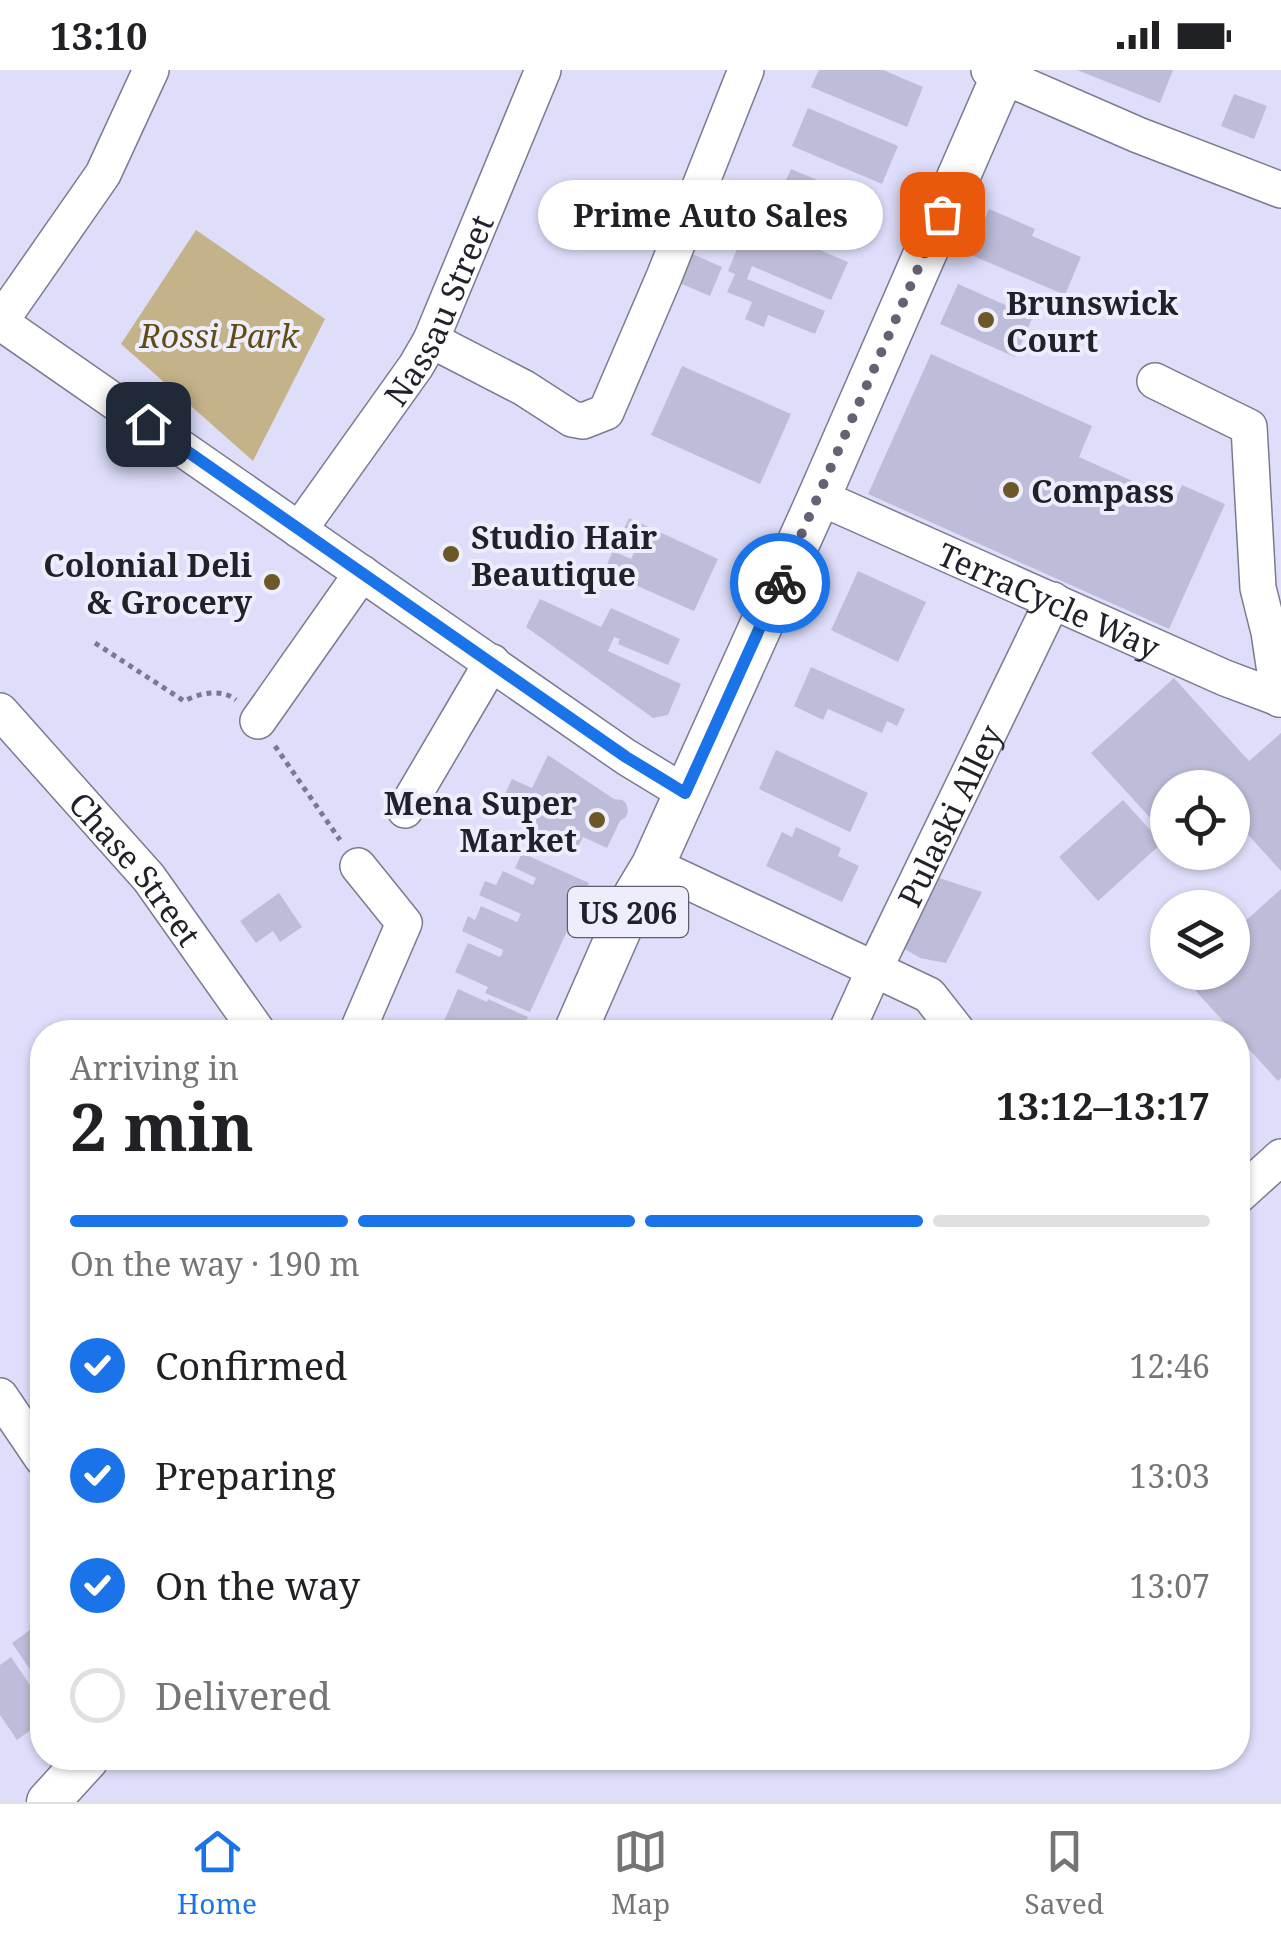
<!DOCTYPE html>
<meta charset="utf-8">
<style>
:root{--surface:#fff;--page:#f2f2f2;--text:#202124;--muted:#757577;--line:#e0e0e0;--accent:#1a73e8}
body{margin:0;font-family:"Noto Serif",serif;background:var(--page);color:var(--text);height:100vh;display:flex;flex-direction:column;font-size:38px;white-space:nowrap}
*{box-sizing:border-box;margin:0}
p{font-size:32px;color:var(--muted)}
.icon{flex:none;width:55px;height:55px;fill:none;stroke:currentColor;stroke-width:2;stroke-linecap:round;stroke-linejoin:round}
.map{position:relative;flex:1;overflow:hidden}
.side{position:absolute;left:30px;top:950px;width:1220px;height:750px;display:flex;flex-direction:column;background:var(--surface);border-radius:40px;box-shadow:0 2px 8px #0004}
.side>*{flex:none}
.controls{position:absolute;left:1150px;top:700px;display:grid;gap:20px}
.controls a{display:grid;place-items:center;width:100px;height:100px;border-radius:50%;background:var(--surface);box-shadow:0 2px 8px #0004;font-size:50px}
.pin{position:absolute;display:grid;place-items:center;width:85px;height:85px;color:#fff;margin:-42px;border-radius:20px;box-shadow:0 5px 15px #0006}
.courier{position:absolute;display:grid;place-items:center;width:100px;height:100px;margin:-50px;border:8px solid #1a73e8;border-radius:50%;background:#fff;color:#222;box-shadow:0 2px 12px #0007}
.bubble{position:absolute;height:70px;border-radius:35px;background:var(--surface);box-shadow:0 2px 8px #0004;font-size:32px;font-weight:700;line-height:70px;text-align:center}
.head em{font-style:normal;font-weight:700}
.head div{display:flex;flex-direction:column-reverse}
.head{display:flex;align-items:center;justify-content:space-between;height:170px;padding:0 40px}
h1{font-size:65px;font-weight:700;line-height:75px}
.bar{display:grid;grid-template-columns:repeat(4,1fr);gap:15px 10px;align-content:center;height:120px;padding:0 40px}
.bar i{height:12px;border-radius:8px;background:var(--line)}
.bar .active{background:var(--accent)}
.bar p{grid-column:span 4}
ol{padding:0 40px;list-style:none}
li{display:flex;align-items:center;gap:30px;height:110px}
li p{margin-inline-start:auto}
li .icon{padding:10px;border-radius:50%;background:var(--accent);color:#fff;stroke-width:4}
li:last-child{color:var(--muted)}
li i{width:55px;height:55px;border:5px solid var(--line);border-radius:50%}
.status{display:flex;justify-content:space-between;align-items:center;height:70px;padding:0 50px;background:var(--surface);direction:ltr}
.status svg{height:28px;fill:currentColor}
.dock{display:flex;justify-content:space-around;align-items:center;height:140px;border-top:2px solid var(--line);background:var(--surface);font-size:28px;color:var(--muted)}
.dock a{display:grid;justify-items:center;gap:5px}
.dock .active{color:var(--accent)}
.map>svg:first-child{display:block}
.green{fill:#c4b388}
.building{fill:#bebdd9}
.lines{fill:none;stroke-linecap:round;stroke-linejoin:round}
.minor-casing{stroke:#7a7a93;stroke-width:38}
.major-casing{stroke:#7a7a93;stroke-width:45}
.path{stroke:#7a7a8d;stroke-width:5;stroke-dasharray:5 5;stroke-linecap:butt}
.minor{stroke:#fff;stroke-width:35}
.major{stroke:#fff;stroke-width:42}
.done{stroke:#636374;stroke-width:10;stroke-dasharray:0 18}
.route{stroke:#1a73e8;stroke-width:12}
.poi-dot{fill:#6b5826;stroke:#ededfe;stroke-width:4}
.labels{text-anchor:middle;dominant-baseline:central;stroke-width:8;stroke-linejoin:round;paint-order:stroke}
.shield{fill:#ededfe;stroke:#5e5e6a;stroke-width:2.5}
.shield-label{font-size:30px;font-weight:bold;fill:#21212b}
.poi-label{font-size:32px;font-weight:bold;fill:#21212b;stroke:#ededfe;text-anchor:start}
.street-label{font-size:32px;fill:#21212b;stroke:#ededfe}
.park-label{font-size:32px;font-style:italic;fill:#614d14;stroke:#ededfe}
</style>
<div class="status"><b>13:10</b><svg viewBox="0 0 49 12"><path d="M0 12V9h3v3zM5 12V6h3v6zM10 12V3h3v9zM15 12V0h3v12zM26 1h20v11H26zM47 4h2v5h-2z"/></svg></div>
<div class="map">
<svg width="1281" height="1732" viewBox="0 0 1281 1732">
<rect width="100%" height="100%" fill="#dedefb"/>
<polygon class="green" points="196,160 325,249 253,391 121,274"/>
<g class="building">
<polygon points="819,0 883,0 923,17 907,57 811,17"/>
<polygon points="1077,0 1173,0 1160,33"/>
<polygon points="1234,24 1267,36 1254,69 1221,56"/>
<polygon points="808,38 898,76 882,114 792,76"/>
<polygon points="791,99 874,134 857,174 774,137"/>
<polygon points="989,139 1035,159 1032,166 1081,187 1065,225 969,184"/>
<polygon points="768,158 848,192 831,230 752,196 747,209 825,241 815,264 768,245 764,257 745,249 752,232 727,222 735,204 728,201 741,169 760,177"/>
<polygon points="690,183 722,197 710,226 677,212"/>
<polygon points="958,214 1033,247 1015,287 940,254"/>
<polygon points="931,284 1092,356 1079,387 1175,430 1182,415 1225,434 1169,559 868,424"/>
<polygon points="682,296 791,344 760,414 651,365"/>
<polygon points="629,448 718,489 694,541 604,501 613,481 631,489 638,474 620,467"/>
<polygon points="858,501 926,532 898,592 831,560"/>
<polygon points="540,529 601,557 611,538 680,569 668,595 618,574 620,569 614,567 608,581 681,614 668,645 653,648 526,557"/>
<polygon points="811,597 905,639 897,656 887,651 882,663 828,639 823,650 794,636"/>
<polygon points="1174,608 1249,691 1281,663 1281,801 1232,747 1232,718 1168,718 1168,758 1163,762 1091,683"/>
<polygon points="776,680 868,723 850,762 759,719"/>
<polygon points="548,685 614,729 622,730 626,733 628,741 626,747 620,751 607,778 583,767 574,785 526,761 536,743 503,728 512,709 532,718"/>
<polygon points="1123,730 1162,773 1098,831 1059,787"/>
<polygon points="796,757 841,778 838,786 859,796 842,832 766,796 782,762 792,767"/>
<polygon points="522,783 589,813 530,942 485,923 488,917 455,902 468,873 500,887 502,884 503,880 462,861 468,846 475,850 481,836 517,852 521,844 479,825 485,811 496,815 503,801 533,815 536,808 515,798"/>
<polygon points="924,803 982,822 946,893 920,888 891,871"/>
<polygon points="1281,819 1281,1008 1278,1011 1238,967 1238,962 1233,962 1183,907 1188,902 1232,902 1232,863"/>
<polygon points="279,823 302,857 280,872 273,861 256,873 240,851"/>
<polygon points="458,919 487,932 488,929 528,947 520,962 470,962 444,951"/>
<polygon points="42,1551 42,1617 12,1573"/>
<polygon points="11,1587 42,1633 42,1652 17,1670 0,1645 0,1595"/>
</g>
<g class="lines">
<g class="minor-casing">
<g id="minor">
<polyline points="989,0 1138,65 1281,120"/>
<polyline points="0,252 626,687 685,723"/>
<polyline points="0,252 103,104 151,0"/>
<polyline points="431,270 524,318 572,349 583,351 606,342 664,207 746,0"/>
<polyline points="1155,311 1249,357 1258,518 1269,562 1279,629"/>
<path id="s1" d="M819,427L1225,608L1281,629"/>
<path id="s2" d="M299,460L416,296L431,270L543,0"/>
<path id="s3" d="M0,641L149,808L258,962"/>
<polyline points="258,651 362,503"/>
<polyline points="405,740 492,592"/>
<polyline points="653,795 929,925 958,962"/>
<polyline points="357,962 404,853 358,796"/>
<path id="s4" d="M846,962L875,898L1053,530"/>
<polyline points="1238,1126 1281,1087"/>
<polyline points="0,1326 42,1388"/>
</g>
</g>
<g class="major-casing">
<g id="major">
<polyline points="575,962 635,825 653,795 819,427 1005,0"/>
<polyline points="48,1732 88,1688"/>
</g>
</g>
<g class="path">
<path d="M95,573L184,631C200,623 221,618 236,630"/>
<polyline points="275,676 340,770"/>
</g>
<use href="#minor" class="minor"/>
<use href="#major" class="major"/>
</g>
<g class="lines">
<polyline class="done" points="780,513 942,144"/>
<polyline class="route" points="148,354 626,687 685,723 780,513"/>
</g>
<g class="poi-dot">
<circle cx="986" cy="250" r="10"/>
<circle cx="1011" cy="420" r="10"/>
<circle cx="451" cy="484" r="10"/>
<circle cx="272" cy="512" r="10"/>
<circle cx="597" cy="750" r="10"/>
</g>
<g class="labels">
<rect class="shield" x="568" y="817" width="120" height="50" rx="8"/>
<g class="shield-label">
<text x="628" y="842">US 206</text>
</g>
<g class="poi-label">
<text x="1006" y="232">Brunswick<tspan x="1006" dy="37">Court</tspan></text>
<text x="1031" y="420">Compass</text>
<text x="471" y="466">Studio Hair<tspan x="471" dy="37">Beautique</tspan></text>
<text x="252" y="494" text-anchor="end">Colonial Deli<tspan x="252" dy="37">&amp; Grocery</tspan></text>
<text x="577" y="732" text-anchor="end">Mena Super<tspan x="577" dy="37">Market</tspan></text>
</g>
<g class="street-label">
<text stroke="none"><textPath href="#s2" startOffset="262">Nassau Street</textPath></text>
<text stroke="none"><textPath href="#s1" startOffset="252">TerraCycle Way</textPath></text>
<text stroke="none"><textPath href="#s4" startOffset="240">Pulaski Alley</textPath></text>
<text stroke="none"><textPath href="#s3" startOffset="208">Chase Street</textPath></text>
</g>
<g class="park-label">
<text x="219" y="265">Rossi Park</text>
</g>
</g>
</svg>
<div class="controls">
<a><svg class="icon" aria-label="locate" viewBox="0 0 24 24"><circle cx="12" cy="12" r="6"/><path d="M12 2v4M12 18v4M2 12h4M18 12h4"/></svg></a>
<a><svg class="icon" aria-label="layers" viewBox="0 0 24 24"><path d="M12 4l9 5-9 5-9-5zM3 14l9 5 9-5"/></svg></a>
</div>
<div class="pin" style="left:942px;top:144px;background:#ea580c"><svg class="icon" aria-label="bag" viewBox="0 0 24 24"><path d="M5 8h14l-1 12H6zM9 8a3 3 0 0 1 6 0"/></svg></div>
<div class="pin" style="left:148px;top:354px;background:#1f2937"><svg class="icon" aria-label="home" viewBox="0 0 24 24"><path d="M3 11l9-7 9 7M6 9v11h12V9"/></svg></div>
<div class="courier" style="left:780px;top:513px"><svg class="icon" aria-label="bike" viewBox="0 0 24 24"><circle cx="6" cy="16" r="4"/><circle cx="18" cy="16" r="4"/><path d="M6 16l4-8h5l3 8M10 8l3 8H6M13 5h3"/></svg></div>
<div class="bubble" style="left:538px;top:110px;width:345px">Prime Auto Sales</div>
<section class="side">
<div class="head"><div><h1>2 min</h1><p>Arriving in</p></div><em>13:12–13:17</em></div>
<div class="bar"><i class="active"></i><i class="active"></i><i class="active"></i><i></i><p>On the way · 190 m</p></div>
<ol>
<li><svg class="icon" aria-label="check" viewBox="0 0 24 24"><path d="M5 12l5 5 9-10"/></svg>Confirmed<p>12:46</p></li>
<li><svg class="icon" aria-label="check" viewBox="0 0 24 24"><path d="M5 12l5 5 9-10"/></svg>Preparing<p>13:03</p></li>
<li><svg class="icon" aria-label="check" viewBox="0 0 24 24"><path d="M5 12l5 5 9-10"/></svg>On the way<p>13:07</p></li>
<li><i></i>Delivered</li>
</ol>
</section>
</div>
<nav class="dock">
<a class="active"><svg class="icon" aria-label="home" viewBox="0 0 24 24"><path d="M3 11l9-7 9 7M6 9v11h12V9"/></svg>Home</a>
<a><svg class="icon" aria-label="map" viewBox="0 0 24 24"><path d="M3 6l6-2 6 2 6-2v14l-6 2-6-2-6 2zM9 4v14M15 6v14"/></svg>Map</a>
<a><svg class="icon" aria-label="saved" viewBox="0 0 24 24"><path d="M7 4h10v16l-5-4-5 4z"/></svg>Saved</a>
</nav>
